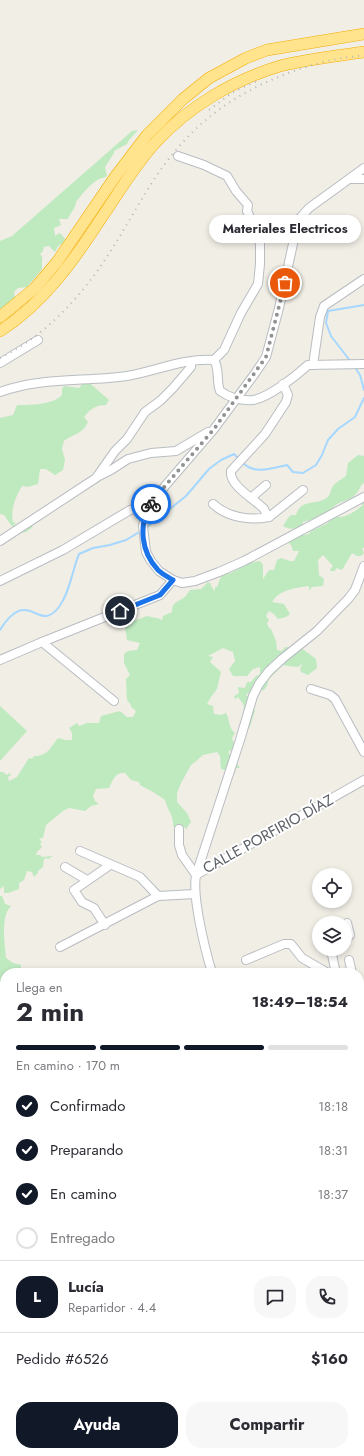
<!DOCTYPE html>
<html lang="es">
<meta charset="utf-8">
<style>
:root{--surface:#fff;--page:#f7f7f7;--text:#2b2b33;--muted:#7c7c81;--line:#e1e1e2;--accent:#111827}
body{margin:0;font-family:Jost,sans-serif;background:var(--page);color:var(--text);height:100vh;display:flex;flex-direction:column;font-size:15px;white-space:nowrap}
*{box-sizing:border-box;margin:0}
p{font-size:13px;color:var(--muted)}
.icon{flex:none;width:22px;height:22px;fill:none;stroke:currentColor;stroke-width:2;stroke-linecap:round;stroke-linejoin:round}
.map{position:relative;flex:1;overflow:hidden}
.details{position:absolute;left:0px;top:968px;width:364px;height:488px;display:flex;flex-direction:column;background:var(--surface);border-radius:16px 16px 0 0;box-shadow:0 2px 6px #0003}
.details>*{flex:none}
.tools{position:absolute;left:312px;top:868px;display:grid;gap:8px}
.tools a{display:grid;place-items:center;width:40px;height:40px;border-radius:50%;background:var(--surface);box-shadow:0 2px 6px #0003;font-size:20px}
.pin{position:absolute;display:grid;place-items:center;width:34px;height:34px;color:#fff;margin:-17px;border:2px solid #fff;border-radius:50%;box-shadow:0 1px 4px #0007}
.courier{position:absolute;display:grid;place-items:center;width:40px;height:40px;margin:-20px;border:3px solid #1a73e8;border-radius:50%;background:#fff;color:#222;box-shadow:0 1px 5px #0007}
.bubble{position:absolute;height:28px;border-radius:14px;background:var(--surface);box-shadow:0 2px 6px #0003;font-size:13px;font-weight:700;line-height:28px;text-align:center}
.overview em{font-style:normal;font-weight:700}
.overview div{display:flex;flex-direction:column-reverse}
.overview{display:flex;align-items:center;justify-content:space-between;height:68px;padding:0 16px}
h1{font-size:26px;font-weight:700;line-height:30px}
.bar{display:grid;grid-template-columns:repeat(4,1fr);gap:6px 4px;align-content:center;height:48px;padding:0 16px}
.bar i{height:5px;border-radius:3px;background:var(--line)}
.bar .on{background:var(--accent)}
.bar p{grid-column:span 4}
.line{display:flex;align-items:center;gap:10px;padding:0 16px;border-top:1px solid var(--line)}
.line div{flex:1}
.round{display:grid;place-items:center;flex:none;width:42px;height:42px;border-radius:16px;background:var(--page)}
ol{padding:0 16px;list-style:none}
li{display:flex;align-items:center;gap:12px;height:44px}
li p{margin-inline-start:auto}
li .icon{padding:4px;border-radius:50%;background:var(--accent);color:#fff;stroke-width:4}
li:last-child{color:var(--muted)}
li i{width:22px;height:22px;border:2px solid var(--line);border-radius:50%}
.action{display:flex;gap:8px;margin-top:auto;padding:8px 16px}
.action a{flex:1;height:46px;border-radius:16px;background:var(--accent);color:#fff;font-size:16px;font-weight:700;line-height:46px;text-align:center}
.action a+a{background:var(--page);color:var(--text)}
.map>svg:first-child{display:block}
.green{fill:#bfeac0}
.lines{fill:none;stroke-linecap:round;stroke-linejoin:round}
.stream{stroke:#a6d7ff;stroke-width:2}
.minor-casing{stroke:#b9bdc2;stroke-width:10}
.highway-casing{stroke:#f5ac00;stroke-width:12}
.minor{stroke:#fff;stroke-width:8}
.highway{stroke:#ffe48d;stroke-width:11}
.rail{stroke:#b6b7b8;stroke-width:2;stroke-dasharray:1 5;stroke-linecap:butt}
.done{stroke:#909293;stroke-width:4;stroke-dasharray:0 7.2}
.route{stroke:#1a73e8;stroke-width:5}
.labels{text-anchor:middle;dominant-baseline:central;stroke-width:4;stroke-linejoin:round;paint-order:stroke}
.street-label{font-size:15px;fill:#5c6167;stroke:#fff}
</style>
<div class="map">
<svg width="364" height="1456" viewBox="0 0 364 1456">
<rect width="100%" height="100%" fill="#f0eee5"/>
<g class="green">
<path d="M138,130L129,140L127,144L114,151V153L105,167L107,176C104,178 101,178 99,179C89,185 83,193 76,202C76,208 70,213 68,219H59L61,225L54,228L55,236L60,233L65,239L62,244L58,246L55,252L49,246L44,247L43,251L40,254L42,256V269L27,287L18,288L14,292L15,298L0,313V241L12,236L132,131Z"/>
<path d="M86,380L109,400L106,405C96,405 90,409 84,417L88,422C82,435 74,433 64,441L62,449L65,460L63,470L55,475L46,469H40L38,484L28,487L22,486C16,496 10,510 13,522L16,523L13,525H24L29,523L33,527L26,532L21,533L11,525L4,515L0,514V418L13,415L17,405C30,405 53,405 62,395V388L65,386L79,388Z"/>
<path d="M358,455L364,456V483L362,484C352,506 343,496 332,509V511L319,522L313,519L303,522V524C297,530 290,530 283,526L288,518L291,515H296C301,499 314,505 325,499C331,496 330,490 333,486C336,482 342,479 346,476L348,463Z"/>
<path d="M364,498V548H362L364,553L361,556H357L352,553L342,570L336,568L335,571H330L331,568L333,566L323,555L318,560L319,575L324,579L323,586L312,587L309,591V586C296,588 280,589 272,602L284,604L290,614L286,617L278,619L274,614L269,611L266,616L269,620L267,623L269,628L271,629L276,641L277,650L282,651L285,647H300L316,659L317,668L308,675L301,672L300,668L303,663L298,667L288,666L283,665L269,679L267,686L264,690L248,693L246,695L250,698L252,704L255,711L249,729L245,730L243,722L244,705L238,697L235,699L234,696L239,693L238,687L245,688L247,682H251L255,677L260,674V667L253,669L247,676H233L229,669L235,661L233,652L223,648L208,656L213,657L210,662L221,672L217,689L211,697L207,704L213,706L214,714L221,715L226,713C230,719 228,728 235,733L232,738L235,746L233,749L228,752L240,768H236L235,773L221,769L220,756L217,752L203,755L195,762L191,765L181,783L177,793V802L187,813L191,822L186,829L184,827L175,828L173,826C174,816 167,809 165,800L153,792L140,785L139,782L131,780L125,773C115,772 113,780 109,788L96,789L93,796L95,801L99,804L91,806L85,811L69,808L63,811L46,825L43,838L39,839L42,842L40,844L42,847L37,852L36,855H40L42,857L53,856L48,859L47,858L44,859L43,867L38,871V873L34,877L32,872L27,871L24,880L19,883V889L8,893H4V886L0,889V772H3L7,775L10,773L11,775L8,777L9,781L17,777L29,758L32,759L34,756C48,756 50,748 58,738L66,740H72V733L69,728L77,723L79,726L87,723H99L101,716L120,711L127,717H133L136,711L131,707V705L127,700L126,679L130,675L124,663V654L128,651L137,650L140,643L127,640L125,628C128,626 129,622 133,621C138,619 142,619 146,616L157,618L162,620L163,616L172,612C171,601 180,602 186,596C186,595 190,590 190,590L201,589L208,582L211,584V586L215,591V587H217L222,574L231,573L249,563L260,561L263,565V579L269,570H274L277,560L281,558L290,561H294L299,551H293L291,545L288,542L290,539L302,533L304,535L309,534L311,531L328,523L329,517L332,515C343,521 354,512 363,505L360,502Z"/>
<polygon points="0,706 27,731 0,761"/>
<path d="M0,896H2L5,904L11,906C0,917 5,943 6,958L13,963L21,965V972L5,973V998H0Z"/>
<polygon points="0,1037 5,1067 5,1109 1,1105 4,1102 3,1100 0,1101"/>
</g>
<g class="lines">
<g class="stream">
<polyline points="351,362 331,336 326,323 328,311 364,305"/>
<polyline points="354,366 360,375 364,390"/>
<path d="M243,463C255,475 272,468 287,465L293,472L303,473L316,465L322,455L328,440L338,429L355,417L364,398"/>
<polyline points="146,528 186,496 209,469 221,460 234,454 240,460"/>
<path d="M0,630C4,623 14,610 23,610C37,609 44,626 59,607C70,592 72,571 79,554L93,548L110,545L126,540L141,531"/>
</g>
<g class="minor-casing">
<g id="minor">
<polyline points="178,156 204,165 227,176 236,191 248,205 247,211 255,228 257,238 260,243 260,264 258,284 241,313 224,350 214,360"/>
<polyline points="364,168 309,208 300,218 296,230 279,308 266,357 256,372 214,429 165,486 146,512 143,526 146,552 151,561 159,571 173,580 182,583 195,581 219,572 244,561 364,497"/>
<polyline points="350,179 364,179"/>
<polyline points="0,363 38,340"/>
<polyline points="313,365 320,317 324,306 364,279"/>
<path d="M0,392C40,377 85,382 127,376C156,371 184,358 214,360C220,369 216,381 220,391C230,398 241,401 253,400C268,398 296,376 308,365L364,364"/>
<polyline points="97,477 111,470 128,459 151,453 176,451 208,432"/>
<polyline points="251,498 266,485"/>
<path d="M213,504C227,517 249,521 269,517C267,515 265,512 264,509C255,499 229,486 231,471L265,434L286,402L288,395L283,384"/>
<polyline points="269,517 303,490"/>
<polyline points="0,541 96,478 115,451 127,439 145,412 160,401 173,388 191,367 191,362"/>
<polyline points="0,581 63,550 130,510 137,509 146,512"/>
<polyline points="42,642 114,701"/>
<polyline points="0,660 42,642 160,595 173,580"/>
<polyline points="311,689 330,695 335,699 364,752"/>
<polyline points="179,829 179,845 182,855 196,875"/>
<polyline points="80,851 140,877 158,896"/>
<polyline points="65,867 87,880"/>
<polyline points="196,875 364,780"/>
<polyline points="105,925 94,908 82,902 74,890 110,865"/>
<polyline points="345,941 350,935 347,923"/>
<polyline points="60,947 158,896 195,894"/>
<polyline points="246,960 284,944 291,944 302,958 328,973"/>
<polyline points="349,960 352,973"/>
<path d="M212,973C205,949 192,898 196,875L240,740L253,696L259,684L269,671L282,659L317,631L349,598L355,590L364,566"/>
<polyline points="336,973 332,955 336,949"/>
<polyline points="359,1006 364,1006"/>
<polyline points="0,1077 5,1077"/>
<polyline points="0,1120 5,1115"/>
<polyline points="359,1152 364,1152"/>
<polyline points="359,1291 364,1280"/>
<polyline points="0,1308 5,1304"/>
<polyline points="0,1334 5,1328"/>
<polyline points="359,1334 364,1324"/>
<polyline points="359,1349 364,1351"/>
<polyline points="359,1422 364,1408"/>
<polyline points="62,1456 65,1451"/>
<polyline points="166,1456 168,1451"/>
<polyline points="216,1456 217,1451"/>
<polyline points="353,1456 353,1451"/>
</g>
</g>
<g class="highway-casing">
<g id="highway">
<polyline points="0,317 35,288 57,262 115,177 147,135 183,99 209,78 246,58 267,50 364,34"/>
<path d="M0,331C44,303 74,260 102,217C119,192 135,165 155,143C188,107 233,80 280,66C307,59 336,56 364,52"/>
</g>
</g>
<use href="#minor" class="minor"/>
<use href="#highway" class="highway"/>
<g class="rail">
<polyline points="209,110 233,92 257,81"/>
<path d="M0,358C44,337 82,296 108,255C133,217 153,173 185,140C222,99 275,74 328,61C340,58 352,57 364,55"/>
</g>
</g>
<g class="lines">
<polyline class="done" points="151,504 165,486 214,429 261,364 266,357 285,283"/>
<path class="route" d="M120,611L160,595L173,580C168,577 162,574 158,570C141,552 138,525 151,504"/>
</g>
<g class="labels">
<g class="street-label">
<text transform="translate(268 834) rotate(-29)">CALLE PORFIRIO DÍAZ</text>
</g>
</g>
</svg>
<div class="tools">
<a><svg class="icon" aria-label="locate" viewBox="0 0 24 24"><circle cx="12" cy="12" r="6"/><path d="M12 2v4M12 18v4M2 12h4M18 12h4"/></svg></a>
<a><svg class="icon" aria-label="layers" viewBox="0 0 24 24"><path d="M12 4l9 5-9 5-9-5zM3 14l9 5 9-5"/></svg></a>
</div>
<div class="pin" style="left:285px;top:283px;background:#ea580c"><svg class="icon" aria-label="bag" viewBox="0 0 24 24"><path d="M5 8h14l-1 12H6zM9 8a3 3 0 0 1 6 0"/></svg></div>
<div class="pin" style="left:120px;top:611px;background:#1f2937"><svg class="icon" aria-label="home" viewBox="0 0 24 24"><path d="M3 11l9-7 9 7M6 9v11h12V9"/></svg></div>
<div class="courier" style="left:151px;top:504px"><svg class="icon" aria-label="bike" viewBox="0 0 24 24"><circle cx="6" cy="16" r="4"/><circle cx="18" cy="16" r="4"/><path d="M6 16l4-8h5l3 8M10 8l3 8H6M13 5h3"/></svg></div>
<div class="bubble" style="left:209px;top:215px;width:152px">Materiales Electricos</div>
<section class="details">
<div class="overview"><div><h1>2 min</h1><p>Llega en</p></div><em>18:49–18:54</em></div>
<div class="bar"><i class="on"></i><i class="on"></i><i class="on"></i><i></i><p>En camino · 170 m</p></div>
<ol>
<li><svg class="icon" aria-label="check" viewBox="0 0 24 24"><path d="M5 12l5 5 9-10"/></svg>Confirmado<p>18:18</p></li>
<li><svg class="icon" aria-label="check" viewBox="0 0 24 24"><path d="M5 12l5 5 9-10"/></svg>Preparando<p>18:31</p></li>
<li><svg class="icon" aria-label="check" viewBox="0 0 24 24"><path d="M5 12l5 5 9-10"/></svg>En camino<p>18:37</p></li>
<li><i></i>Entregado</li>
</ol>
<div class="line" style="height:72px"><b class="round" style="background:var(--accent);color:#fff">L</b><div><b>Lucía</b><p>Repartidor · 4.4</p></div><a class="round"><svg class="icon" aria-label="chat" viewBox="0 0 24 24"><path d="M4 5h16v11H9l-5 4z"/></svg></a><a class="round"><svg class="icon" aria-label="phone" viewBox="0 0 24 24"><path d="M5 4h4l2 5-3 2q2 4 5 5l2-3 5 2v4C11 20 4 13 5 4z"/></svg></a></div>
<div class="line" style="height:52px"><div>Pedido #6526</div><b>$160</b></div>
<div class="action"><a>Ayuda</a><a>Compartir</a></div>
</section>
</div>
